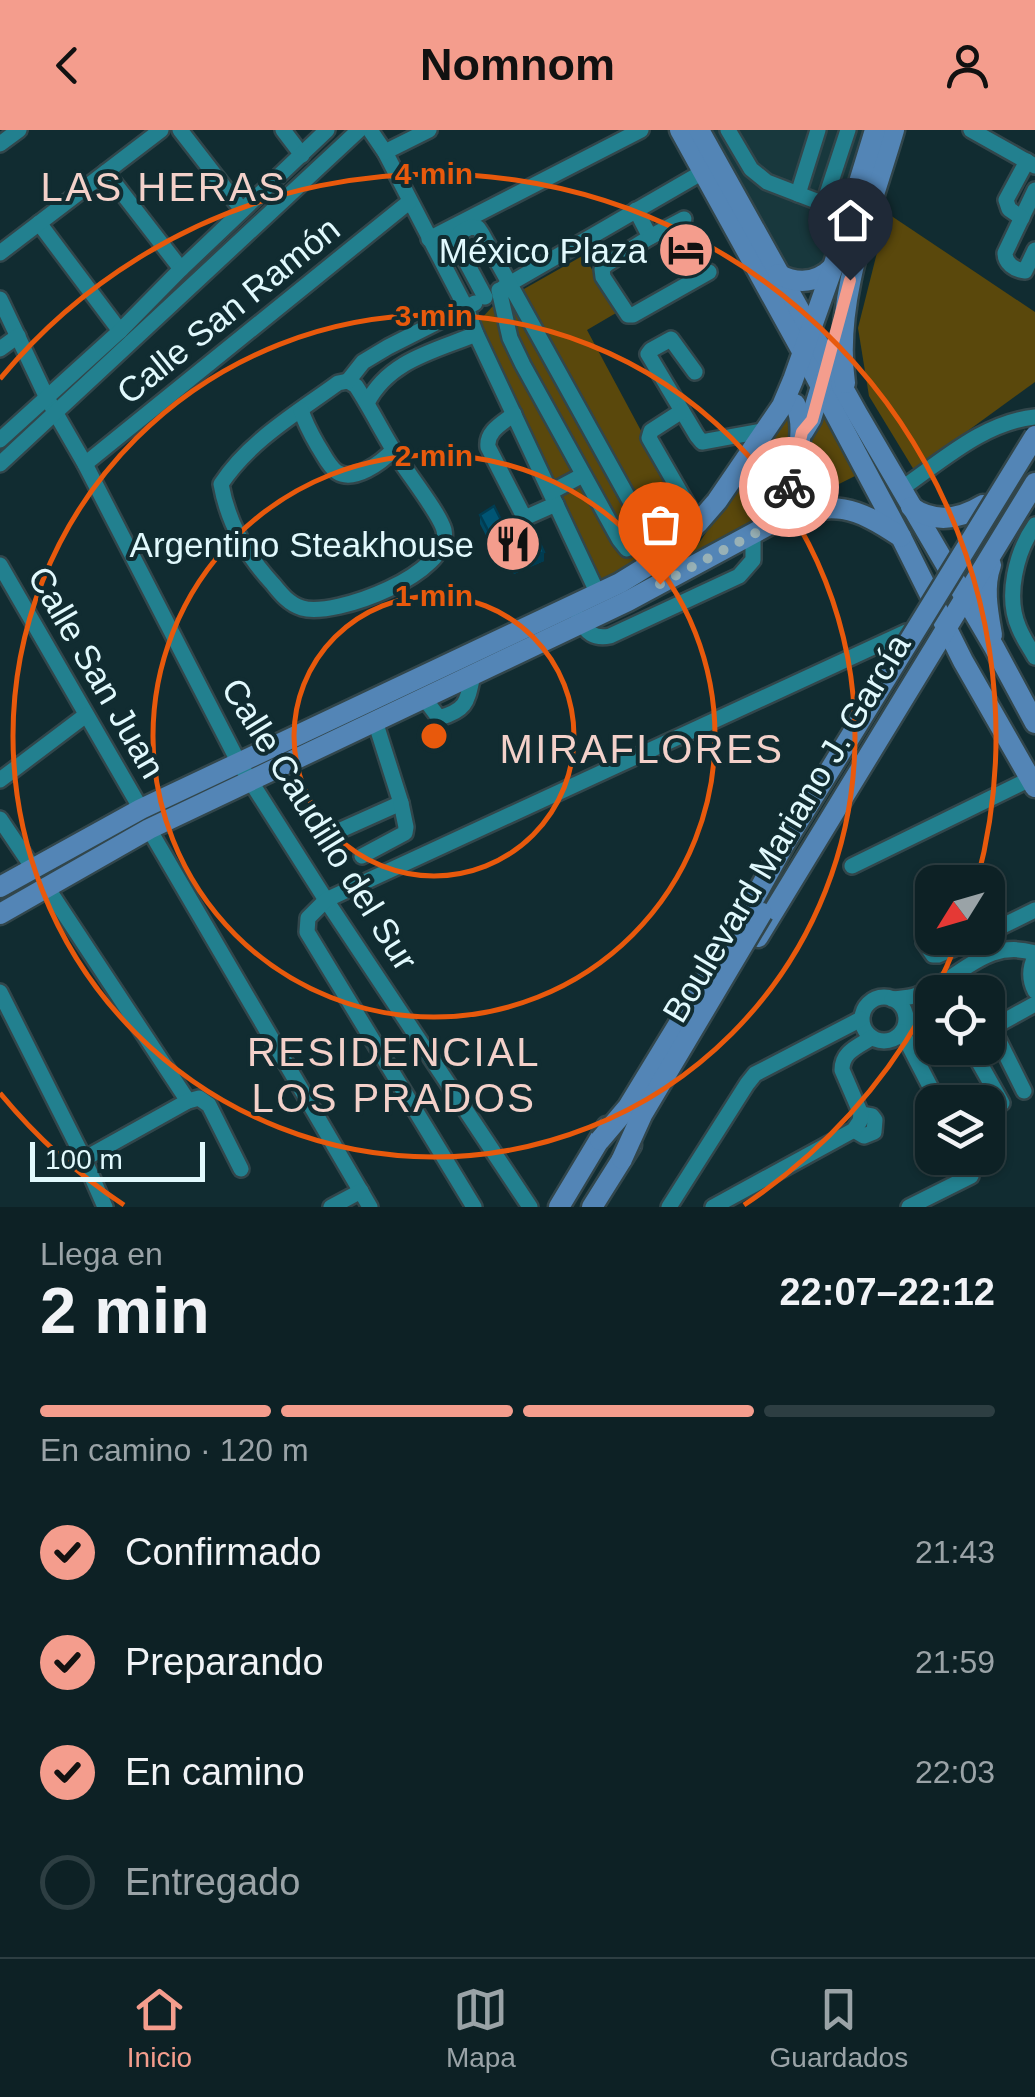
<!DOCTYPE html>
<html lang="es">
<meta charset="utf-8">
<style>
:root{--surface:#0d2125;--page:#1b2e32;--text:#f1f3f6;--muted:#9aa3a7;--line:#2d3e42;--accent:#f49d8d}
body{margin:0;font-family:Helvetica,sans-serif;background:var(--page);color:var(--text);height:100vh;display:flex;flex-direction:column;font-size:38px;white-space:nowrap}
*{box-sizing:border-box;margin:0}
p{font-size:32px;color:var(--muted)}
.icon{flex:none;width:55px;height:55px;fill:none;stroke:currentColor;stroke-width:2;stroke-linecap:round;stroke-linejoin:round}
.map{position:relative;height:1077px;overflow:hidden}
.side{display:flex;flex-direction:column;background:var(--surface);flex:1}
.side>*{flex:none}
.needle{width:65px;rotate:233deg}
.buttons{position:absolute;left:915px;top:735px;display:grid;gap:20px}
.buttons a{display:grid;place-items:center;width:90px;height:90px;border-radius:20px;background:var(--surface);box-shadow:0 2px 8px #0004,0 0 0 2px var(--line);font-size:50px}
.scale{position:absolute;left:30px;bottom:25px;width:175px;box-sizing:border-box;padding-left:10px;border:5px solid #e1f9fd;border-top:0;font-size:28px;line-height:35px;white-space:nowrap;color:#e1f9fd;-webkit-text-stroke:8px #112c31;paint-order:stroke}
.pin{position:absolute;display:grid;place-items:center;width:85px;height:85px;color:#fff;margin:-102px -42px;border-radius:50% 50% 50% 0;rotate:-45deg;box-shadow:0 0 10px #0007}
.pin .icon{rotate:45deg}
.courier{position:absolute;display:grid;place-items:center;width:100px;height:100px;margin:-50px;border:8px solid #f49d8d;border-radius:50%;background:#fff;color:#222;box-shadow:0 2px 12px #0007}
.summary em{font-style:normal;font-weight:800}
.summary div{display:flex;flex-direction:column-reverse}
.summary{display:flex;align-items:center;justify-content:space-between;height:170px;padding:0 40px}
h1{font-size:65px;font-weight:800;line-height:75px}
.bar{display:grid;grid-template-columns:repeat(4,1fr);gap:15px 10px;align-content:center;height:120px;padding:0 40px}
.bar i{height:12px;border-radius:8px;background:var(--line)}
.bar .selected{background:var(--accent)}
.bar p{grid-column:span 4}
ol{padding:0 40px;list-style:none}
li{display:flex;align-items:center;gap:30px;height:110px}
li p{margin-inline-start:auto}
li .icon{padding:10px;border-radius:50%;background:var(--accent);color:#111;stroke-width:4}
li:last-child{color:var(--muted)}
li i{width:55px;height:55px;border:5px solid var(--line);border-radius:50%}
header{display:flex;justify-content:space-between;align-items:center;height:130px;padding:0 40px;background:var(--accent);color:#111;font-size:45px;font-weight:800}
.dock{display:flex;justify-content:space-around;align-items:center;height:140px;border-top:2px solid var(--line);background:var(--surface);font-size:28px;color:var(--muted)}
.dock a{display:grid;justify-items:center;gap:5px}
.dock .selected{color:var(--accent)}
.map>svg:first-child{display:block}
.built{fill:#18383d}
.green{fill:#5a480c}
.lines{fill:none;stroke-linecap:round;stroke-linejoin:round}
.minor-casing{stroke:#32464b;stroke-width:20}
.major-casing{stroke:#32464b;stroke-width:25}
.minor{stroke:#22808f;stroke-width:15}
.major{stroke:#5385b6;stroke-width:20}
.major-bridge-casing{stroke:#32464b;stroke-width:25;stroke-linecap:butt}
.major-bridge{stroke:#5385b6;stroke-width:20}
.wall{fill:#004964}
.shaded-wall{fill:#003c51}
.building{fill:#005574;stroke:#003c51;stroke-width:2.5}
.done{stroke:#98b1b6;stroke-width:10;stroke-dasharray:0 18}
.route{stroke:#f49d8d;stroke-width:12}
.ring{fill:none;stroke:#e8590c;stroke-width:5}
.labels{text-anchor:middle;dominant-baseline:central;stroke-width:8;stroke-linejoin:round;paint-order:stroke}
.poi-label{font-size:35px;fill:#e1f9fd;stroke:#112c31;text-anchor:end}
.street-label{font-size:35px;fill:#e1f9fd;stroke:#112c31}
.quarter-label{font-size:40px;letter-spacing:2.5px;fill:#f3d1ca;stroke:#112c31}
.centre{fill:#e8590c;stroke:#112c31;stroke-width:5}
.ring-label{font-size:30px;text-anchor:middle;font-weight:bold;fill:#e8590c;stroke:#112c31;stroke-width:8;stroke-linejoin:round;paint-order:stroke}
</style>
<header><svg class="icon" aria-label="back" viewBox="0 0 24 24"><path d="M15 5l-7 7 7 7"/></svg>Nomnom<svg class="icon" aria-label="person" viewBox="0 0 24 24"><circle cx="12" cy="8" r="4"/><path d="M4 21q1-7 8-7t8 7"/></svg></header>
<div class="map">
<svg width="1035" height="1077" viewBox="0 0 1035 1077">
<rect width="100%" height="100%" fill="#112c31"/>
<polygon class="built" points="706,0 866,0 831,121 821,135 812,138 795,138 781,131"/>
<g class="green">
<polygon points="887,83 1035,182 1035,252 914,340 869,266 858,198"/>
<polygon points="584,125 616,183 587,200 690,392 642,434 600,453 481,200 481,189 492,177"/>
<polygon points="806,279 831,285 859,344 671,438 699,413 785,285"/>
</g>
<g class="lines">
<g class="minor-casing">
<g id="minor">
<polyline points="180,0 242,80"/>
<polyline points="283,0 302,25"/>
<polyline points="370,0 385,22 466,178 476,204 598,464"/>
<polyline points="728,0 751,39 767,52 850,84"/>
<polyline points="971,0 1035,36"/>
<polyline points="0,14 19,0"/>
<polyline points="385,22 429,0"/>
<polyline points="106,42 181,139"/>
<path d="M1035,60L1005,123C1005,133 1014,140 1025,141L1035,120"/>
<polyline points="798,64 818,0"/>
<polyline points="824,73 848,0"/>
<polyline points="636,80 650,107 607,134 602,139 603,147 628,185 633,185 709,142"/>
<polyline points="1022,88 1009,79 1006,70 1027,31"/>
<polyline points="39,93 120,201"/>
<polyline points="650,107 684,89"/>
<polyline points="429,109 641,0"/>
<polyline points="0,123 161,0"/>
<polyline points="504,157 701,43"/>
<path d="M485,167L456,113C456,103 463,101 471,97L478,98L482,104L640,389C646,407 641,409 627,419L619,409L523,235L510,208L499,160"/>
<polyline points="0,169 47,268 85,334 239,633 326,770 530,1077"/>
<polyline points="0,219 18,206"/>
<polyline points="695,242 671,209 651,220 648,224 697,306 702,312 767,300"/>
<path d="M348,251L356,256C373,282 386,310 403,335C413,350 440,385 444,400C453,443 335,488 302,478C289,474 281,464 273,454C246,425 228,393 221,354C249,311 297,283 338,253Z"/>
<polyline points="348,251 363,232 388,217 475,173"/>
<path d="M367,273C389,230 435,221 476,204"/>
<path d="M301,280C305,293 311,304 318,316C324,325 329,337 337,342C354,353 382,332 393,320"/>
<polyline points="682,281 651,301 649,308 698,393"/>
<path d="M514,284C503,293 486,301 488,317L523,385L529,386L556,374"/>
<polyline points="0,310 120,201 181,139 327,0"/>
<polyline points="0,334 359,0"/>
<polyline points="85,334 409,72"/>
<path d="M901,359C942,331 984,292 1035,287"/>
<polyline points="551,362 583,345"/>
<path d="M1035,395C1016,422 1005,467 1019,498C1023,508 1030,518 1035,527"/>
<polyline points="0,435 141,679"/>
<path d="M579,488C586,503 594,509 610,506L739,446L753,430V404"/>
<path d="M424,568L439,588C467,580 467,572 473,545"/>
<polyline points="0,650 86,585"/>
<polyline points="0,689 33,738"/>
<polyline points="149,699 370,1077"/>
<polyline points="334,703 401,673 375,591"/>
<polyline points="362,726 405,703 406,697 401,673"/>
<polyline points="852,736 1030,649"/>
<polyline points="46,756 188,971"/>
<polyline points="932,803 925,808 924,812 933,825 938,825 977,808"/>
<polyline points="988,803 1035,780"/>
<path d="M1035,827C1029,839 1029,849 1035,861"/>
<polyline points="0,862 84,1029 105,1077"/>
<circle cx="884" cy="889" r="22"/>
<path d="M892,869C900,868 909,868 917,865C960,851 984,807 1035,823"/>
<polyline points="992,897 1024,961"/>
<polyline points="988,900 1035,874"/>
<polyline points="902,902 938,972"/>
<polyline points="971,918 1002,973"/>
<polyline points="854,1000 864,1006 874,1002 875,990 872,986 861,984"/>
<polyline points="84,1029 188,971 199,968 209,975 241,1039"/>
<polyline points="331,1077 361,1061"/>
<polyline points="474,1077 307,802 308,788 326,770 371,749 906,502"/>
<polyline points="669,1077 747,954 755,944 861,889"/>
<path d="M713,1077L854,1000L860,991L861,984L842,940C842,922 857,917 871,908"/>
<polyline points="909,1077 971,1046"/>
</g>
</g>
<g class="major-casing">
<g id="major">
<polyline points="680,0 803,223 901,407 963,531 1035,657"/>
<polyline points="699,0 857,283 994,517 1035,593"/>
<path d="M778,144C798,155 817,153 833,137"/>
<path d="M845,253C833,170 871,79 894,0"/>
<polyline points="803,302 811,289 822,253"/>
<path d="M911,377C935,394 960,389 983,375"/>
<path d="M780,389C788,357 811,304 795,274"/>
<path d="M991,435C983,457 988,482 992,505"/>
<polyline points="0,757 141,679 620,453 659,429 698,393 717,371 782,276 793,250 833,137 875,0"/>
<path d="M0,784L149,699L628,471L780,389C834,370 855,376 901,407"/>
<polyline points="758,807 1035,353"/>
<polyline points="559,1077 607,997"/>
<polyline points="592,1077 631,1015"/>
</g>
</g>
<use href="#minor" class="minor"/>
<use href="#major" class="major"/>
<g class="major-bridge-casing">
<g id="major-bridge">
<polyline points="600,1010 628,977 745,785 785,713 1035,306"/>
<polyline points="622,1029 642,985 762,783"/>
</g>
</g>
<use href="#major-bridge" class="major-bridge"/>
</g>
<polygon class="wall" points="480,385 503,394 544,431 514,444 505,424 495,423 480,394"/>
<polygon class="shaded-wall" points="544,422 544,431 514,444 514,435"/>
<polygon class="building" points="494,376 503,394 532,396 544,422 514,435 505,415 495,414 480,385"/>
<g class="lines">
<polyline class="done" points="660,454 780,390 789,357"/>
<polyline class="route" points="789,357 802,302 812,290 850,150"/>
</g>
<g class="ring">
<circle cx="434" cy="606" r="140"/>
<circle cx="434" cy="606" r="281"/>
<circle cx="434" cy="606" r="421"/>
<path d="M957 812A562 562 0 0 1 935 861M930 870A562 562 0 0 1 744 1075M124 1075A562 562 0 0 1 0 963M0 249A562 562 0 0 1 977 751"/>
</g>
<defs>
<g id="hotel-disc" transform="scale(2.875)"><circle r="9.5" fill="#f49d8d" stroke="#112c31"/><path d="M-6-4.5h1.5V1H6V5H4.5V3h-9V5H-6ZM-4 0a1.8 1.8 0 1 1 3.6 0ZM.5 0V-2.5h3Q6-2.5 6 0Z" fill="#111"/></g>
<g id="restaurant-disc" transform="scale(2.875)"><circle r="9.5" fill="#f49d8d" stroke="#112c31"/><path d="M-5-6h1v4h1v-4h1v4h1v-4h1v5L-1.5 .5V6h-2V.5L-5-1ZM5-6V6H3V1.5H1.5Q1.5-4 5-6Z" fill="#111"/></g>
</defs>
<g fill-rule="evenodd">
<use href="#hotel-disc" x="686" y="120"/>
<use href="#restaurant-disc" x="513" y="414"/>
</g>
<g class="labels">
<g class="poi-label">
<text x="647" y="120">México Plaza</text>
<text x="474" y="414">Argentino Steakhouse</text>
</g>
<g class="street-label">
<text transform="translate(228 180) rotate(-39)">Calle San Ramón</text>
<text transform="translate(97 542) rotate(60)">Calle San Juan</text>
<text transform="translate(320 694) rotate(58)">Calle Caudillo del Sur</text>
<text transform="translate(786 698) rotate(-59)">Boulevard Mariano J. García</text>
</g>
<g class="quarter-label">
<text x="164" y="57">LAS HERAS</text>
<text x="642" y="619">MIRAFLORES</text>
<text x="394" y="922">RESIDENCIAL<tspan x="394" dy="46">LOS PRADOS</tspan></text>
</g>
</g>
<circle cx="434" cy="606" r="15" class="centre"/>
<g class="ring-label">
<text x="434" y="54">4 min</text>
<text x="434" y="196">3 min</text>
<text x="434" y="336">2 min</text>
<text x="434" y="476">1 min</text>
</g>
</svg>
<div class="buttons">
<a><svg class="needle" viewBox="-14 -14 28 28"><path d="M0-13l5 13h-10z" fill="#e53935"/><path d="M0 13l5-13h-10z" fill="#9aa3a7"/></svg></a>
<a><svg class="icon" aria-label="locate" viewBox="0 0 24 24"><circle cx="12" cy="12" r="6"/><path d="M12 2v4M12 18v4M2 12h4M18 12h4"/></svg></a>
<a><svg class="icon" aria-label="layers" viewBox="0 0 24 24"><path d="M12 4l9 5-9 5-9-5zM3 14l9 5 9-5"/></svg></a>
</div>
<div class="scale">100 m</div>
<div class="pin" style="left:660px;top:454px;background:#ea580c"><svg class="icon" aria-label="bag" viewBox="0 0 24 24"><path d="M5 8h14l-1 12H6zM9 8a3 3 0 0 1 6 0"/></svg></div>
<div class="pin" style="left:850px;top:150px;background:#1f2937"><svg class="icon" aria-label="home" viewBox="0 0 24 24"><path d="M3 11l9-7 9 7M6 9v11h12V9"/></svg></div>
<div class="courier" style="left:789px;top:357px"><svg class="icon" aria-label="bike" viewBox="0 0 24 24"><circle cx="6" cy="16" r="4"/><circle cx="18" cy="16" r="4"/><path d="M6 16l4-8h5l3 8M10 8l3 8H6M13 5h3"/></svg></div>
</div>
<section class="side">
<div class="summary"><div><h1>2 min</h1><p>Llega en</p></div><em>22:07–22:12</em></div>
<div class="bar"><i class="selected"></i><i class="selected"></i><i class="selected"></i><i></i><p>En camino · 120 m</p></div>
<ol>
<li><svg class="icon" aria-label="check" viewBox="0 0 24 24"><path d="M5 12l5 5 9-10"/></svg>Confirmado<p>21:43</p></li>
<li><svg class="icon" aria-label="check" viewBox="0 0 24 24"><path d="M5 12l5 5 9-10"/></svg>Preparando<p>21:59</p></li>
<li><svg class="icon" aria-label="check" viewBox="0 0 24 24"><path d="M5 12l5 5 9-10"/></svg>En camino<p>22:03</p></li>
<li><i></i>Entregado</li>
</ol>
</section>
<nav class="dock">
<a class="selected"><svg class="icon" aria-label="home" viewBox="0 0 24 24"><path d="M3 11l9-7 9 7M6 9v11h12V9"/></svg>Inicio</a>
<a><svg class="icon" aria-label="map" viewBox="0 0 24 24"><path d="M3 6l6-2 6 2 6-2v14l-6 2-6-2-6 2zM9 4v14M15 6v14"/></svg>Mapa</a>
<a><svg class="icon" aria-label="saved" viewBox="0 0 24 24"><path d="M7 4h10v16l-5-4-5 4z"/></svg>Guardados</a>
</nav>
